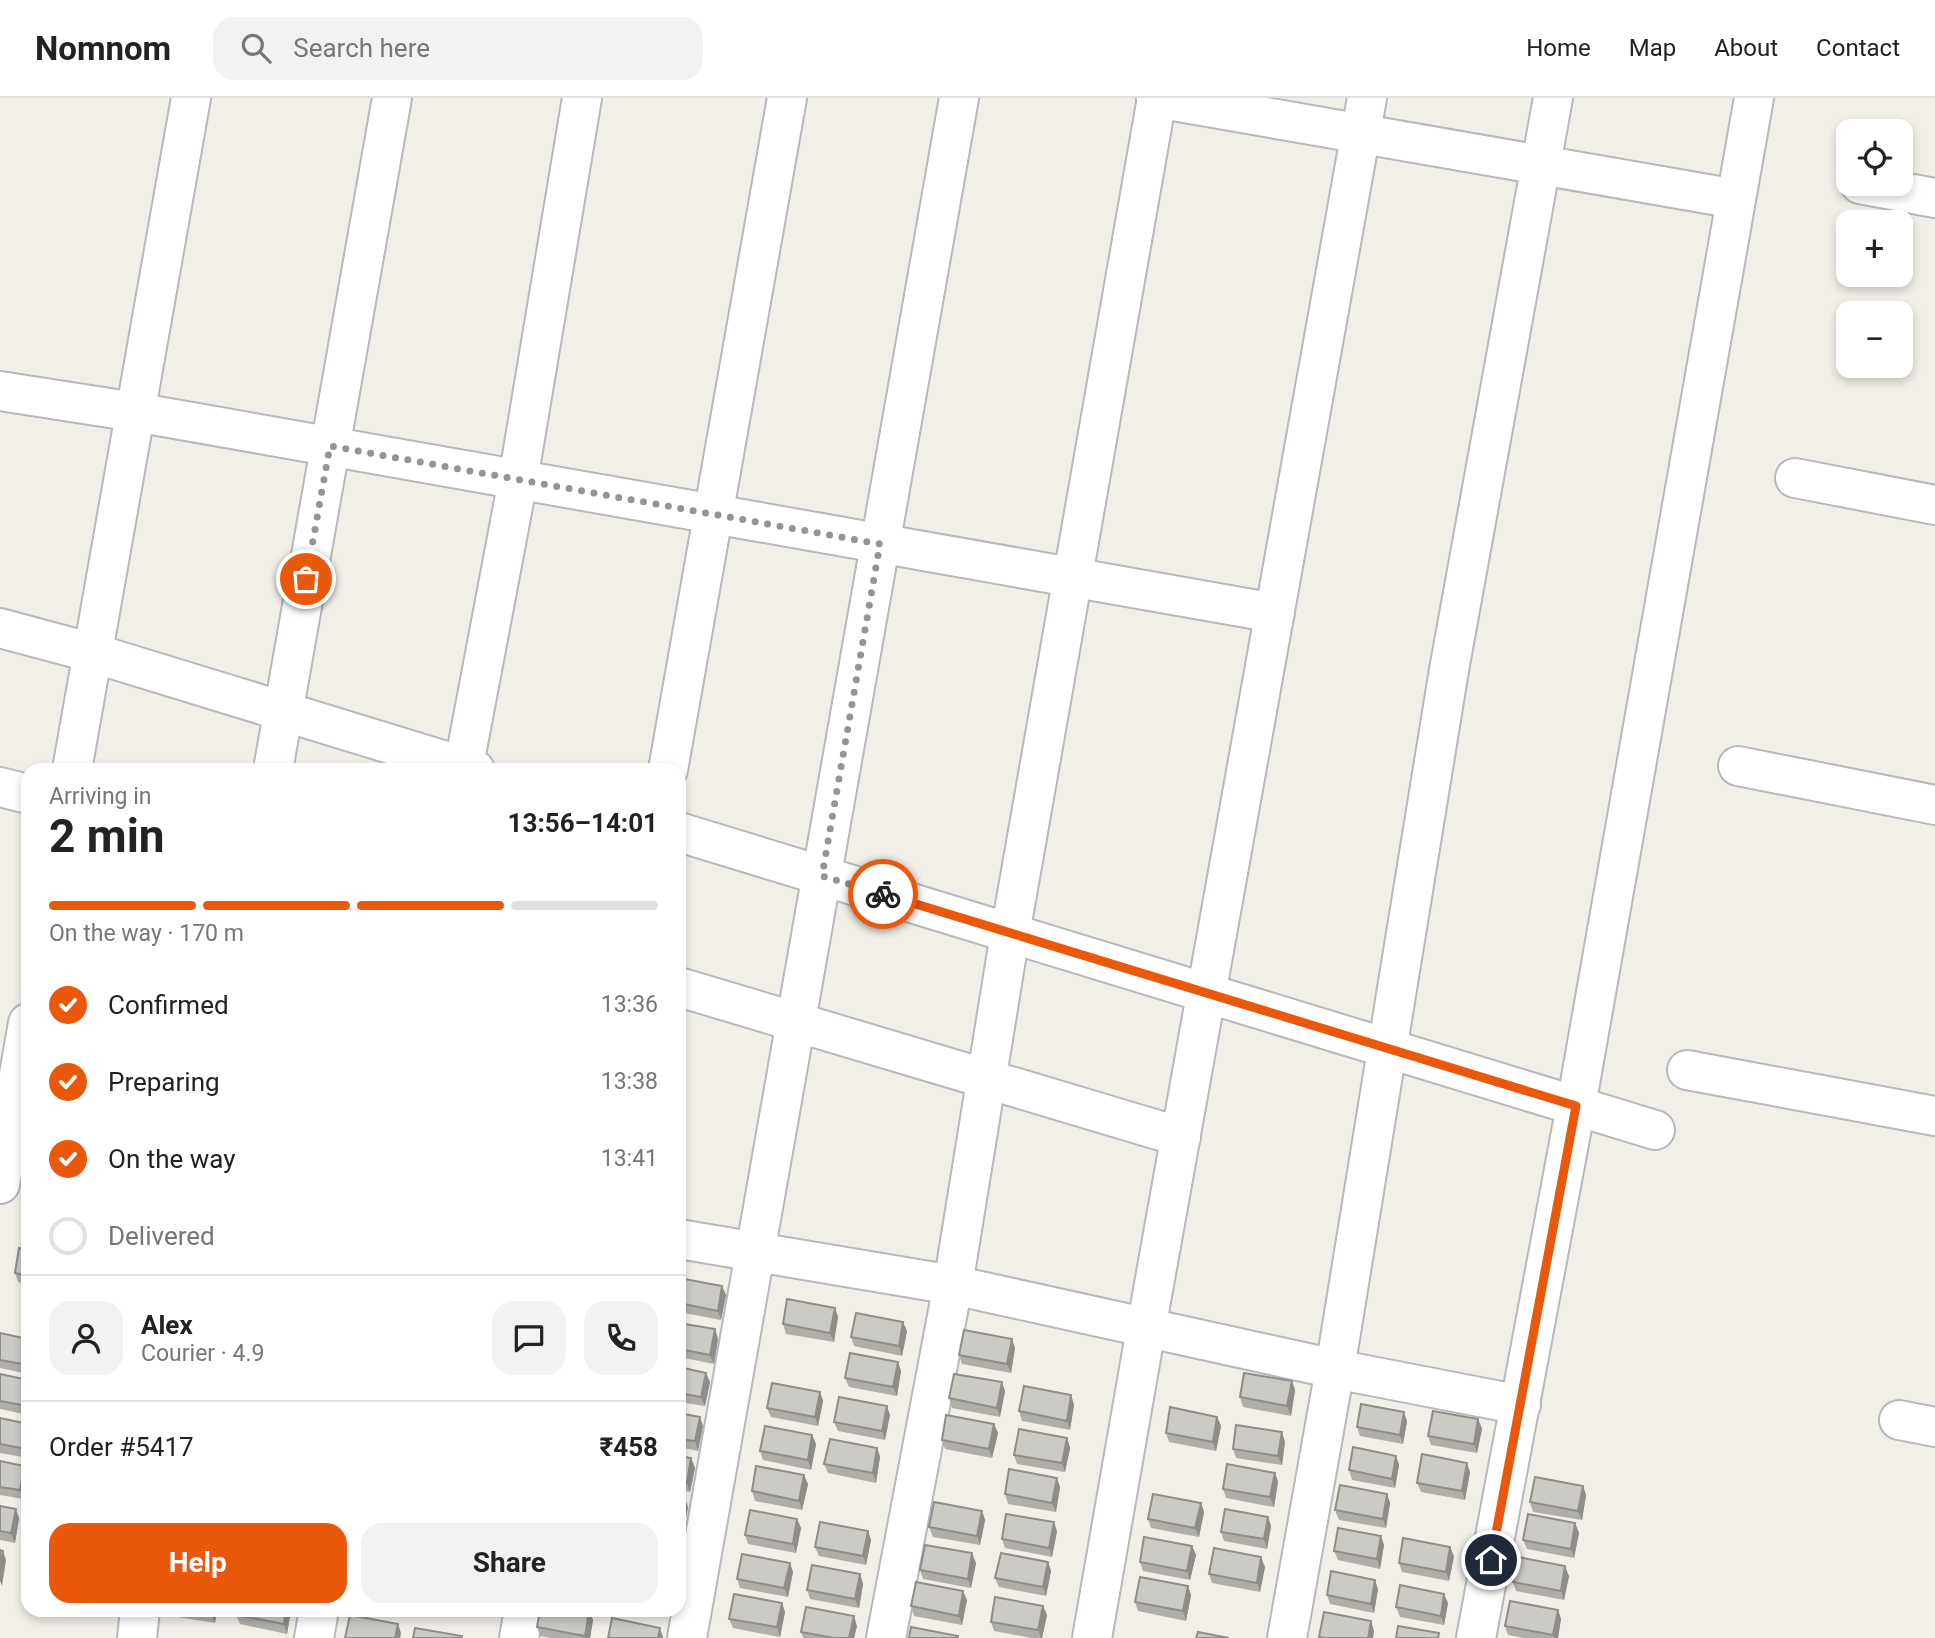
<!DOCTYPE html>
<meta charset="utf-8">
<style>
:root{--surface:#fff;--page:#f2f2f2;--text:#222;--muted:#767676;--line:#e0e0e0;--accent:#ea580c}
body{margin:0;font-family:Roboto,sans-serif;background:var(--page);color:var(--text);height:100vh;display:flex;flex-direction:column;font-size:26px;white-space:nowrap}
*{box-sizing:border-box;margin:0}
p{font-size:23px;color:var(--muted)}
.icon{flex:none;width:38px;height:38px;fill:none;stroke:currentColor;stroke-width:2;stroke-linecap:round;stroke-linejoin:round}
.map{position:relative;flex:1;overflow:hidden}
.details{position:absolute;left:21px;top:665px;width:665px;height:854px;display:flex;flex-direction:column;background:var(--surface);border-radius:21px;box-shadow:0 4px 10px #0003}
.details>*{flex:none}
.fabs{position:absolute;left:1836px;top:21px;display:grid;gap:14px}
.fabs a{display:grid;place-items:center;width:77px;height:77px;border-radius:14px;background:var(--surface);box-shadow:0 4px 10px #0003;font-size:35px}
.pin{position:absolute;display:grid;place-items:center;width:60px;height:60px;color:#fff;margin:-30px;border:4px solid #fff;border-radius:50%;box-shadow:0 2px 7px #0007}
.courier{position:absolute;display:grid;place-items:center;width:70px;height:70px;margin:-35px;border:5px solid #ea580c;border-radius:50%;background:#fff;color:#222;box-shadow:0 2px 9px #0007}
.overview em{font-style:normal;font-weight:700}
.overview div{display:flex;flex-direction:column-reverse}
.overview{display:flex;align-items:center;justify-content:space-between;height:119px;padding:0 28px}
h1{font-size:46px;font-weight:700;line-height:52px}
.bar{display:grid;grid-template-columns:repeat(4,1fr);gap:10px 7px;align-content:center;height:84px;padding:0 28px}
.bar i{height:9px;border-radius:5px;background:var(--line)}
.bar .active{background:var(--accent)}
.bar p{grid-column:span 4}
.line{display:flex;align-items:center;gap:18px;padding:0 28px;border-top:2px solid var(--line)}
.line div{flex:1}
.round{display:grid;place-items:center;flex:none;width:74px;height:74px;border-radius:21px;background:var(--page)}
ol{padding:0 28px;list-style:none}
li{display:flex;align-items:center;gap:21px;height:77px}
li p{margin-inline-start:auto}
li .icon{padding:7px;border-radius:50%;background:var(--accent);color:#fff;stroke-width:4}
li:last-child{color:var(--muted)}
li i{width:38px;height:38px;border:4px solid var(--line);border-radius:50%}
.cta{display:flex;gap:14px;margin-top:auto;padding:14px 28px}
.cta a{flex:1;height:80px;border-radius:21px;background:var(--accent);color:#fff;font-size:28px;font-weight:700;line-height:80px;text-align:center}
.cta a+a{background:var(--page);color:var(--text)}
header{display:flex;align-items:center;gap:42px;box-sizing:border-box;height:98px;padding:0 35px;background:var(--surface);border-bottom:2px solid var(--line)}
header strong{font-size:33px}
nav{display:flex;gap:38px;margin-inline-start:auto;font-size:24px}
.search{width:490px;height:63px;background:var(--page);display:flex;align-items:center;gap:18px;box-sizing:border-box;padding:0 24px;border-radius:21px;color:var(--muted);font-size:26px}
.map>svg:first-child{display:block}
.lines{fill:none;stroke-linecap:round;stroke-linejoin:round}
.minor-casing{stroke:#b5b8bc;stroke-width:42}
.minor{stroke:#fff;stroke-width:38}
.wall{fill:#afaea9}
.shaded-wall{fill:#8f8d8a}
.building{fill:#cccac5;stroke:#8f8d8a;stroke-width:2}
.done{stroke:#929495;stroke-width:7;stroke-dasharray:0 12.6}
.route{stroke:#ea580c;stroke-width:9}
</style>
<header>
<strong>Nomnom</strong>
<div class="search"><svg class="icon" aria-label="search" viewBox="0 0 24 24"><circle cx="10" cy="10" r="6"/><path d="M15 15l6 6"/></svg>Search here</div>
<nav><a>Home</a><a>Map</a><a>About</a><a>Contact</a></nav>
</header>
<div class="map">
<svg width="1935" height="1540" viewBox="0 0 1935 1540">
<rect width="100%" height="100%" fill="#f1efe8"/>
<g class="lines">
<g class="minor-casing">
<g id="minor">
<polyline points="1156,0 1736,101"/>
<polyline points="1860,86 1935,100"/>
<polyline points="0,293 135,314 1275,515"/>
<polyline points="1795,380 1935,407"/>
<polyline points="0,530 93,555 475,672"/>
<polyline points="1738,668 1935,707"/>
<polyline points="72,672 191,0"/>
<polyline points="273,672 392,0"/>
<polyline points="463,672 518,382 582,0"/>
<polyline points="668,672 787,0"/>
<polyline points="0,689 28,696"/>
<polyline points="679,734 1655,1032"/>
<polyline points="679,889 1181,1039"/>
<polyline points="1687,972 1935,1018"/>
<polyline points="0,1086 28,925"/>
<polyline points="679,1141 953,1187 1335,1271 1521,1307"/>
<polyline points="1899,1322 1935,1329"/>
<polyline points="137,1540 140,1512"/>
<polyline points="314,1540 319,1512"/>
<polyline points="519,1540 524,1512"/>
<polyline points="687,1540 959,0"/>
<polyline points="886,1540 953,1187 1010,836 1157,0"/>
<polyline points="1092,1540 1146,1231 1367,0"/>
<polyline points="1287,1540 1335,1271 1449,572 1553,0"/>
<polyline points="1476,1540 1576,1008 1754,0"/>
</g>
</g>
<use href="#minor" class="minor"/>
</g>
<g class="wall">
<polygon points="28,1109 28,1143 24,1133"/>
<polygon points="28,1152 28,1186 18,1184 15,1175"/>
<polygon points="679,1180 726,1197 721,1222 679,1214"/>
<polygon points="835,1210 838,1219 834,1244 786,1236 783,1226"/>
<polygon points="679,1225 715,1231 718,1241 714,1266 679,1259"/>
<polygon points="907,1233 902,1258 854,1248 851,1239"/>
<polygon points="0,1235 28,1241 28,1276 0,1270"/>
<polygon points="1015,1250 1011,1275 962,1266 959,1257"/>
<polygon points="898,1264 901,1273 897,1298 849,1289 845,1280"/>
<polygon points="679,1269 706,1275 710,1284 705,1308 679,1304"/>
<polygon points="0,1276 28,1282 28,1317 0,1311"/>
<polygon points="1295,1292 1291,1318 1243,1309 1240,1299"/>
<polygon points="1005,1293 1000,1319 952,1310 949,1300"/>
<polygon points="820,1294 823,1303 818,1328 771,1319 767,1310"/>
<polygon points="1071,1297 1074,1307 1070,1332 1022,1323 1019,1313"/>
<polygon points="679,1315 700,1319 703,1328 698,1353 679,1349"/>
<polygon points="890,1317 885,1342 838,1333 834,1324"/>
<polygon points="1217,1319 1221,1328 1216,1353 1169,1344 1166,1335"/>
<polygon points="0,1320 28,1326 28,1360 0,1355"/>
<polygon points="1478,1321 1482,1331 1477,1355 1431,1347 1428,1338"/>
<polygon points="1407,1323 1403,1346 1360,1338 1357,1329"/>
<polygon points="994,1326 998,1335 992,1360 945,1351 942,1342"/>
<polygon points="812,1337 816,1346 811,1372 763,1362 760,1353"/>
<polygon points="1067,1340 1070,1350 1065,1374 1017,1366 1014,1357"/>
<polygon points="1285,1344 1282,1367 1236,1360 1233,1351"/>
<polygon points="877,1350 880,1359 876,1385 828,1375 824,1366"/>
<polygon points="679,1358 691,1360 695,1370 690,1394 679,1392"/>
<polygon points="1396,1358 1399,1367 1395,1390 1352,1382 1349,1372"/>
<polygon points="0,1363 28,1377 23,1401 0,1397"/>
<polygon points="1470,1374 1465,1402 1421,1394 1417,1385"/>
<polygon points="1275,1375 1278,1384 1274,1409 1226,1400 1223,1391"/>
<polygon points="1057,1380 1060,1389 1056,1414 1008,1406 1005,1396"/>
<polygon points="808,1386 802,1412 755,1403 752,1393"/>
<polygon points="1583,1388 1586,1397 1582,1422 1533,1414 1530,1404"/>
<polygon points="1387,1396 1390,1405 1386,1430 1339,1422 1335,1412"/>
<polygon points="679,1399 688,1409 683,1435 679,1434"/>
<polygon points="1201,1405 1204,1414 1199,1439 1151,1430 1148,1421"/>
<polygon points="0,1408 19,1420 15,1445 0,1442"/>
<polygon points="982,1413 985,1422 980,1447 933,1439 929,1429"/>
<polygon points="1268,1419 1271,1428 1267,1451 1224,1443 1221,1434"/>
<polygon points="797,1421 801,1430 796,1455 748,1446 745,1437"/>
<polygon points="1575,1425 1579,1435 1574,1460 1527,1451 1523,1442"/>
<polygon points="868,1433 871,1442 866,1467 819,1458 815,1449"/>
<polygon points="1057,1433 1052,1459 1005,1450 1002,1441"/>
<polygon points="1384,1447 1380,1471 1338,1462 1334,1453"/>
<polygon points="1192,1448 1196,1457 1190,1482 1143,1473 1140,1464"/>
<polygon points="28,1455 28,1489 25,1489 22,1479"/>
<polygon points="1454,1458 1449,1483 1402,1474 1399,1465"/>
<polygon points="1048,1464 1051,1473 1046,1498 999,1489 995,1480"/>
<polygon points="790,1465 793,1474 788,1499 740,1490 737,1481"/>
<polygon points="976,1465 971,1490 923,1481 920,1472"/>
<polygon points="1265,1469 1260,1494 1212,1485 1209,1476"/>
<polygon points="860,1476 863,1486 859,1510 810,1501 807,1492"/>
<polygon points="1569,1478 1564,1502 1516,1493 1513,1484"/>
<polygon points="1188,1488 1191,1497 1186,1523 1138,1513 1135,1504"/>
<polygon points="1378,1491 1374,1515 1330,1506 1327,1497"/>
<polygon points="967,1502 962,1527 914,1518 911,1508"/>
<polygon points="782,1505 785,1514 780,1539 733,1530 729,1521"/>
<polygon points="1448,1505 1444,1527 1400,1519 1396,1509"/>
<polygon points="1043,1508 1047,1517 1042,1540 1032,1540 994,1533 991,1524"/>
<polygon points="165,1512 217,1512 215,1525 166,1517"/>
<polygon points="291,1512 287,1536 240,1526 236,1517"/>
<polygon points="382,1512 403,1512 402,1516"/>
<polygon points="644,1512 668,1512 667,1516"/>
<polygon points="1558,1512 1561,1521 1558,1540 1524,1540 1508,1537 1505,1528"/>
<polygon points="589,1513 593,1522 590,1540 551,1540 540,1538 537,1529"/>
<polygon points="857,1528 854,1540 803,1540 801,1534"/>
</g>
<g class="shaded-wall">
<polygon points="722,1188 726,1197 721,1222 718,1213"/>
<polygon points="835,1210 838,1219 834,1244 830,1235"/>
<polygon points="903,1224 907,1233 902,1258 899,1248"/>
<polygon points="715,1231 718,1241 714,1266 710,1257"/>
<polygon points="1012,1241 1015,1250 1011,1275 1007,1266"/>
<polygon points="898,1264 901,1273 897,1298 893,1289"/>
<polygon points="706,1275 710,1284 705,1308 701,1299"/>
<polygon points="1292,1283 1295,1292 1291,1318 1287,1308"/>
<polygon points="1002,1284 1005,1293 1000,1319 997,1310"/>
<polygon points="820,1294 823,1303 818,1328 815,1319"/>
<polygon points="1071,1297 1074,1307 1070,1332 1067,1323"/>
<polygon points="887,1308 890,1317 885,1342 882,1333"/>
<polygon points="1404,1314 1407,1323 1403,1346 1400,1337"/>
<polygon points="700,1319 703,1328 698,1353 695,1343"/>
<polygon points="1217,1319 1221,1328 1216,1353 1213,1344"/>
<polygon points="1478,1321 1482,1331 1477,1355 1474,1346"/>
<polygon points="994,1326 998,1335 992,1360 989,1351"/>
<polygon points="1282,1334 1285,1344 1282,1367 1278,1358"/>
<polygon points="812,1337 816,1346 811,1372 808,1362"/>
<polygon points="1067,1340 1070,1350 1065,1374 1062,1365"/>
<polygon points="877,1350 880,1359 876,1385 873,1375"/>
<polygon points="1396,1358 1399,1367 1395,1390 1392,1381"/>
<polygon points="691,1360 695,1370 690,1394 687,1385"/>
<polygon points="1467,1365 1470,1374 1465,1402 1462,1393"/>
<polygon points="24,1368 28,1377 23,1401 20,1392"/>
<polygon points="1275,1375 1278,1384 1274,1409 1270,1399"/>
<polygon points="804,1377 808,1386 802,1412 799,1403"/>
<polygon points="1057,1380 1060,1389 1056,1414 1052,1405"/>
<polygon points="1583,1388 1586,1397 1582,1422 1578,1413"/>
<polygon points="1387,1396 1390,1405 1386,1430 1383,1421"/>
<polygon points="685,1400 688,1409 683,1435 680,1425"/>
<polygon points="1201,1405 1204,1414 1199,1439 1195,1430"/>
<polygon points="16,1411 19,1420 15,1445 11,1435"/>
<polygon points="982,1413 985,1422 980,1447 977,1438"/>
<polygon points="1268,1419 1271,1428 1267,1451 1264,1441"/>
<polygon points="797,1421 801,1430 796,1455 793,1446"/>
<polygon points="1054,1424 1057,1433 1052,1459 1049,1450"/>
<polygon points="1575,1425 1579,1435 1574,1460 1571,1451"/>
<polygon points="868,1433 871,1442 866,1467 863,1458"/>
<polygon points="1381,1438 1384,1447 1380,1471 1377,1461"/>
<polygon points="1192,1448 1196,1457 1190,1482 1187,1473"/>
<polygon points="1450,1449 1454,1458 1449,1483 1446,1474"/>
<polygon points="3,1453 6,1462 2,1488 0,1483 0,1469"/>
<polygon points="972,1455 976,1465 971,1490 968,1481"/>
<polygon points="1261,1459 1265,1469 1260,1494 1257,1485"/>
<polygon points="1048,1464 1051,1473 1046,1498 1043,1489"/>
<polygon points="790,1465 793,1474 788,1499 784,1490"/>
<polygon points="1565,1468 1569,1478 1564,1502 1561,1493"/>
<polygon points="860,1476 863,1486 859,1510 855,1501"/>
<polygon points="1375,1482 1378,1491 1374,1515 1371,1506"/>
<polygon points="1188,1488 1191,1497 1186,1523 1183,1513"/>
<polygon points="963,1493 967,1502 962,1527 959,1518"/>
<polygon points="1444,1496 1448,1505 1444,1527 1441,1518"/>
<polygon points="782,1505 785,1514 780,1539 777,1529"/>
<polygon points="1043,1508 1047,1517 1042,1540 1041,1540 1038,1532"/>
<polygon points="212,1512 217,1512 215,1525 211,1516"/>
<polygon points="286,1512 291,1512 287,1536 284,1526"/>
<polygon points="1558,1512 1561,1521 1558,1540 1554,1540 1553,1537"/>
<polygon points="589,1513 593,1522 590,1540 586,1540 585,1538"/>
<polygon points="854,1518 857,1528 854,1540 849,1540"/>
<polygon points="1371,1523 1374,1533 1373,1540 1368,1540"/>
<polygon points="398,1526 401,1535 400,1540 395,1540"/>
<polygon points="660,1530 663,1539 663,1540 658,1540"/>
</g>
<g class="building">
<polygon points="28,1109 28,1134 24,1133"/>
<polygon points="19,1150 28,1152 28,1178 15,1175"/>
<polygon points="679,1180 722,1188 718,1213 679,1205"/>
<polygon points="787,1201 835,1210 830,1235 783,1226"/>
<polygon points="856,1215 903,1224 899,1248 851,1239"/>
<polygon points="679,1225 715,1231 710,1257 679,1251"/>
<polygon points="964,1232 1012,1241 1007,1266 959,1257"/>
<polygon points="0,1235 28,1241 28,1267 0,1262"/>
<polygon points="850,1255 898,1264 893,1289 845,1280"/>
<polygon points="679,1269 706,1275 701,1299 679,1295"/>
<polygon points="1244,1275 1292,1283 1287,1308 1240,1299"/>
<polygon points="0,1276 28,1282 28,1308 0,1303"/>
<polygon points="954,1276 1002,1284 997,1310 949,1300"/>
<polygon points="772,1285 820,1294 815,1319 767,1310"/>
<polygon points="1024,1288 1071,1297 1067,1323 1019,1313"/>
<polygon points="839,1299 887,1308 882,1333 834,1324"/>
<polygon points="1361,1306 1404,1314 1400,1337 1357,1329"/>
<polygon points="1170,1309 1217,1319 1213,1344 1166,1335"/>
<polygon points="1433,1313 1478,1321 1474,1346 1428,1338"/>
<polygon points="679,1315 700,1319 695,1343 679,1341"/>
<polygon points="946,1317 994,1326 989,1351 942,1342"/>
<polygon points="0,1320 28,1326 28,1343 26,1351 0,1346"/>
<polygon points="1236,1327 1282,1334 1278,1358 1233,1351"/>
<polygon points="765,1328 812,1337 808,1362 760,1353"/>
<polygon points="1019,1331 1067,1340 1062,1365 1014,1357"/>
<polygon points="830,1341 877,1350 873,1375 824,1366"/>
<polygon points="1353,1349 1396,1358 1392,1381 1349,1372"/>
<polygon points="1422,1356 1467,1365 1462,1393 1417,1385"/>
<polygon points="679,1358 691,1360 687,1385 679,1384"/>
<polygon points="0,1363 24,1368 20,1392 0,1389"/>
<polygon points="1227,1366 1275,1375 1270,1399 1223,1391"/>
<polygon points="756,1368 804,1377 799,1403 752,1393"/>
<polygon points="1009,1371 1057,1380 1052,1405 1005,1396"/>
<polygon points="1535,1379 1583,1388 1578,1413 1530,1404"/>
<polygon points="1340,1387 1387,1396 1383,1421 1335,1412"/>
<polygon points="1153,1396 1201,1405 1195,1430 1148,1421"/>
<polygon points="679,1399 685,1400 680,1425 679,1425"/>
<polygon points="934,1404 982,1413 977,1438 929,1429"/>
<polygon points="0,1408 16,1411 11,1435 0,1433"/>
<polygon points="1225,1411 1268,1419 1264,1441 1221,1434"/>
<polygon points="750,1412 797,1421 793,1446 745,1437"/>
<polygon points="1006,1416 1054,1424 1049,1450 1002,1441"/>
<polygon points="1528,1416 1575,1425 1571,1451 1523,1442"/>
<polygon points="820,1424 868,1433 863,1458 815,1449"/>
<polygon points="1338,1430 1381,1438 1377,1461 1334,1453"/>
<polygon points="1144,1439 1192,1448 1187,1473 1140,1464"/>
<polygon points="1403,1440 1450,1449 1446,1474 1399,1465"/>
<polygon points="925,1447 972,1455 968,1481 920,1472"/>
<polygon points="1214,1450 1261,1459 1257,1485 1209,1476"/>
<polygon points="0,1452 3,1453 0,1469"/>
<polygon points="26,1455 28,1455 28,1481 22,1479"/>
<polygon points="1001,1455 1048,1464 1043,1489 995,1480"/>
<polygon points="742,1456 790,1465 784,1490 737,1481"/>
<polygon points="1518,1459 1565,1468 1561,1493 1513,1484"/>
<polygon points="812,1467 860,1476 855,1501 807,1492"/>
<polygon points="1331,1473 1375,1482 1371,1506 1327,1497"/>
<polygon points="1140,1479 1188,1488 1183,1513 1135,1504"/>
<polygon points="916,1484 963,1493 959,1518 911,1508"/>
<polygon points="1400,1487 1444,1496 1441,1518 1396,1509"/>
<polygon points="734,1496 782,1505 777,1529 729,1521"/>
<polygon points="995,1499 1043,1508 1038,1532 991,1524"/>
<polygon points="1510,1503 1558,1512 1553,1537 1505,1528"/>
<polygon points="806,1509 854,1518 849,1540 834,1540 801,1534"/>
<polygon points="189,1512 212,1512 211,1516"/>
<polygon points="237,1512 286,1512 284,1526 236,1517"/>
<polygon points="540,1512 589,1513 585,1538 537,1529"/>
<polygon points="1324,1514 1371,1523 1368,1540 1325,1540 1319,1539"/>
<polygon points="350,1517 398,1526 395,1540 345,1540"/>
<polygon points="612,1520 660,1530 658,1540 608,1540"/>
<polygon points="1398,1528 1439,1535 1438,1540 1396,1540"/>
<polygon points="911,1529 958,1538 958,1540 909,1540"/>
<polygon points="415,1530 462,1538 462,1540 413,1540"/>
<polygon points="1198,1534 1229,1540 1196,1540"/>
</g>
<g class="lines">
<polyline class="done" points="306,481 330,348 880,446 822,778 883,796"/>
<polyline class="route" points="883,796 1576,1008 1491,1462"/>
</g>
</svg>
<div class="fabs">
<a><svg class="icon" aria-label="locate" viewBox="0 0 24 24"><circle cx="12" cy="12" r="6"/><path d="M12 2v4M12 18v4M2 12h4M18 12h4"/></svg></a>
<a>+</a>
<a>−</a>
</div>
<div class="pin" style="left:306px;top:481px;background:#ea580c"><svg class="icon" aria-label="bag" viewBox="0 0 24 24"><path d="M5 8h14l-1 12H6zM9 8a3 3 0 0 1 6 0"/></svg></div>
<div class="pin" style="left:1491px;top:1462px;background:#1f2937"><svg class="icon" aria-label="home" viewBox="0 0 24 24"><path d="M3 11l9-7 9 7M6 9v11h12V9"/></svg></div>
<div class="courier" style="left:883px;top:796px"><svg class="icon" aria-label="bike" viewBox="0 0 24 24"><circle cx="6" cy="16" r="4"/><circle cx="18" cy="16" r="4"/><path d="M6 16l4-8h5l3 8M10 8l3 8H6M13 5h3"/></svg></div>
<section class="details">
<div class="overview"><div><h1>2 min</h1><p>Arriving in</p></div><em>13:56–14:01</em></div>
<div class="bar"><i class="active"></i><i class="active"></i><i class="active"></i><i></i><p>On the way · 170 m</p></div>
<ol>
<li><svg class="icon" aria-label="check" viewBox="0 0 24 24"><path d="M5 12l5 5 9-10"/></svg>Confirmed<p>13:36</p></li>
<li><svg class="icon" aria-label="check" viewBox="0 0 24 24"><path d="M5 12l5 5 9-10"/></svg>Preparing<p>13:38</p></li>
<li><svg class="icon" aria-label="check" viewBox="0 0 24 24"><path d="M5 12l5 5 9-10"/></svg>On the way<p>13:41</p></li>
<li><i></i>Delivered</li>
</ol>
<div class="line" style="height:126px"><a class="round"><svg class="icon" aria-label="person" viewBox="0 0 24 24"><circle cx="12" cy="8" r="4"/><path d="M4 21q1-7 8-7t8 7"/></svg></a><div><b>Alex</b><p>Courier · 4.9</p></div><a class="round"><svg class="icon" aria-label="chat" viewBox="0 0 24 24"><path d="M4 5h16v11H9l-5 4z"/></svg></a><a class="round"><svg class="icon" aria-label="phone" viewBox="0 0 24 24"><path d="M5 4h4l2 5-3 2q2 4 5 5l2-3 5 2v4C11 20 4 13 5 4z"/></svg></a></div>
<div class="line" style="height:91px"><div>Order #5417</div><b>₹458</b></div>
<div class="cta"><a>Help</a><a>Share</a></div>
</section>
</div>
